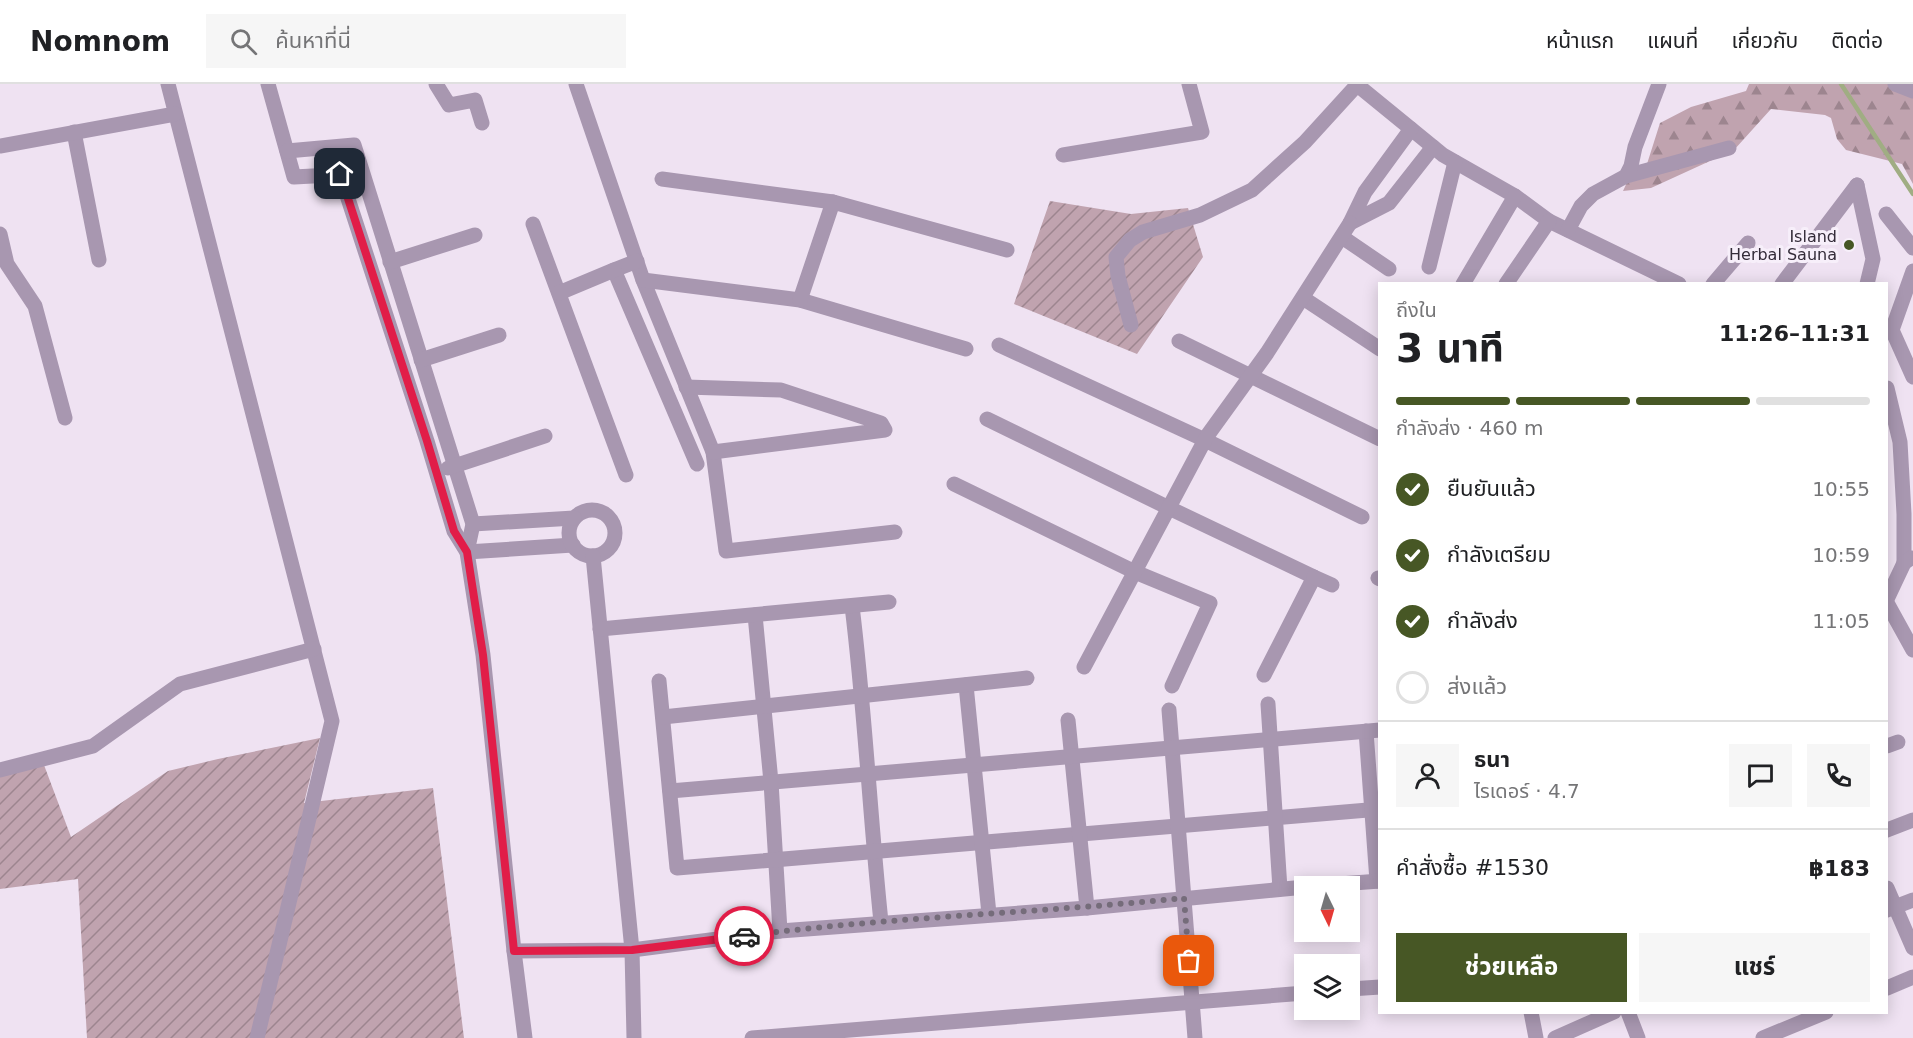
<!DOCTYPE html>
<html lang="th">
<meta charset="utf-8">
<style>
:root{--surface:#fff;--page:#f6f6f6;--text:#202124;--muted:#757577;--line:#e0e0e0;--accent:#475725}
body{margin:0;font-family:"DejaVu Sans","Noto Sans Thai",sans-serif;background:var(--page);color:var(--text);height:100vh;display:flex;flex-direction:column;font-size:22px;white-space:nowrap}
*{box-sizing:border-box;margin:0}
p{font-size:20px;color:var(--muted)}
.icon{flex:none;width:33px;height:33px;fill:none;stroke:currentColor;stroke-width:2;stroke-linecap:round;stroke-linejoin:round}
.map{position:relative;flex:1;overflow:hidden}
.sheet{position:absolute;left:1378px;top:198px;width:510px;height:732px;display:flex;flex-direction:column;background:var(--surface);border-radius:0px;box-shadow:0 3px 15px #0003}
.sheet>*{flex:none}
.needle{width:39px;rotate:175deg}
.buttons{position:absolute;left:1294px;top:792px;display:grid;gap:12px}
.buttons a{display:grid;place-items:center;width:66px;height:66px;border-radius:0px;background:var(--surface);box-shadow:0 3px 15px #0003;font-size:30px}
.pin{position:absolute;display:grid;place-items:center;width:51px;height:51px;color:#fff;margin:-26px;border-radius:12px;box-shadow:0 3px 9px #0006}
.courier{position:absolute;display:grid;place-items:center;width:60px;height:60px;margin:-30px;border:4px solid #e11d48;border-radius:50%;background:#fff;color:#222;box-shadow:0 2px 8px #0007}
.headline em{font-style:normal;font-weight:700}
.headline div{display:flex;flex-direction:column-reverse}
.headline{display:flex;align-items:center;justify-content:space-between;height:102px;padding:0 18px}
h1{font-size:39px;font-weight:700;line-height:45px}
.bar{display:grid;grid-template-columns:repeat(4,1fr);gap:9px 6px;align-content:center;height:72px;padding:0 18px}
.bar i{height:8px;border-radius:4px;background:var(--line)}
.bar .active{background:var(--accent)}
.bar p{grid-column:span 4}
.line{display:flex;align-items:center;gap:15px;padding:0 18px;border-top:2px solid var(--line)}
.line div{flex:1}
.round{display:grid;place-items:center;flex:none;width:63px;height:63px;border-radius:0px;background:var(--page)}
ol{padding:0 18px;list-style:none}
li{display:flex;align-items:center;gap:18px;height:66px}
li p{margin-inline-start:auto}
li .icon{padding:6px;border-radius:50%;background:var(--accent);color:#fff;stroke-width:4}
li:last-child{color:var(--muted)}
li i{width:33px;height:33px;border:3px solid var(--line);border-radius:50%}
.cta{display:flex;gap:12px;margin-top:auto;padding:12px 18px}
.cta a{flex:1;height:69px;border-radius:0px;background:var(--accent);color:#fff;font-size:24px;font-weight:700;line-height:69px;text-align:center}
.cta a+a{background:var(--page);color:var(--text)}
header{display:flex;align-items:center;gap:36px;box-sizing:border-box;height:84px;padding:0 30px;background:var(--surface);border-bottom:2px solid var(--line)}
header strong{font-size:28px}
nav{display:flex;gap:33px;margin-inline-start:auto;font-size:21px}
.search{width:420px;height:54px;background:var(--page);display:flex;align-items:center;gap:15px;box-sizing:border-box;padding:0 21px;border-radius:0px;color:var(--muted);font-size:22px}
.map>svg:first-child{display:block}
.forest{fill:url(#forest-firs)}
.garden{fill:url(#garden-furrows)}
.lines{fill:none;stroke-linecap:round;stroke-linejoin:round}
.stream{stroke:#a0ad83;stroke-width:4.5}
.minor{stroke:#a897b0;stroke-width:15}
.done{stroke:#756c7a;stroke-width:6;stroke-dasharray:0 10.8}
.route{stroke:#e11d48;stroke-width:8}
.poi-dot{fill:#475725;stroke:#f7effa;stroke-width:2}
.labels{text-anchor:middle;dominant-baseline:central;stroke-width:6;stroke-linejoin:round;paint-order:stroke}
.poi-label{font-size:16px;fill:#342c39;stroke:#f7effa;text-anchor:end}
</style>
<header>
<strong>Nomnom</strong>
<div class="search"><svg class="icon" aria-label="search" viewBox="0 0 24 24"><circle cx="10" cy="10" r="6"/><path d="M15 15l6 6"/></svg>ค้นหาที่นี่</div>
<nav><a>หน้าแรก</a><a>แผนที่</a><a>เกี่ยวกับ</a><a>ติดต่อ</a></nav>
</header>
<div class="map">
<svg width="1913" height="954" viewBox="0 0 1913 954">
<defs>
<pattern id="forest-firs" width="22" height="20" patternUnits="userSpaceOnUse" patternTransform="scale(1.5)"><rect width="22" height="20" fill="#c0a3af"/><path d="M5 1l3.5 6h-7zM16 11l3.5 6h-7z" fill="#9d858f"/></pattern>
<pattern id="garden-furrows" width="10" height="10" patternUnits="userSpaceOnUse" patternTransform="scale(1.5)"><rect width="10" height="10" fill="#c0a3af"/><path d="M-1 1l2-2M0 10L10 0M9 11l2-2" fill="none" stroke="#9d858f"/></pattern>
</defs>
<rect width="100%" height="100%" fill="#efe2f2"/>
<polygon class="forest" points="1749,0 1913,0 1913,100 1902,80 1846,66 1837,55 1831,34 1825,31 1771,25 1734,66 1651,104 1623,107 1629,94 1647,80 1660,39 1691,23 1746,7"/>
<g class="garden">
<polygon points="1050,117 1131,130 1188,124 1203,173 1137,270 1014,220"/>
<polygon points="320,654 304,719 433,704 464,954 87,954 78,795 0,805 0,689 44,681 71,753 168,687 218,675"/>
</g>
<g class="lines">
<polyline class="stream" points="1841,0 1913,110"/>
<g class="minor">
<polyline points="168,0 332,637 257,954"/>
<polyline points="268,0 294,93 350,90"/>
<polyline points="436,0 449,21 475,16 482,39"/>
<polyline points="576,0 643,196 713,368 726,467 895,448"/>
<polyline points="1356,0 1443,71 1515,112 1549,137 1679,200"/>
<polyline points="1895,0 1913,7"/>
<polyline points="1411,45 1365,108 1350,139 1389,119 1433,63"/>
<polyline points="74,48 99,176"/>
<polyline points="0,62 175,30"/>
<polyline points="287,67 354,61 473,440 467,468 483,571 514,867 525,954"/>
<polyline points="1063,71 1202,48 1189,0"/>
<polyline points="340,90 427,357 454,447 467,468 573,461"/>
<polyline points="1626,92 1729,64"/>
<polyline points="662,95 833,118"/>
<polyline points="1857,101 1873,175 1867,200"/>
<polyline points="1886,130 1913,164"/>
<polyline points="533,140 626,391"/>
<polyline points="1568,146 1581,122 1593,110 1626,92 1631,82 1635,63 1659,0"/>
<polyline points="0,150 7,180 35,222 65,334"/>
<polyline points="1342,153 1389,185"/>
<polyline points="637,177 614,186 697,380"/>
<polyline points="390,178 475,151"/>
<polyline points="1429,183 1455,78"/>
<polyline points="1913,187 1892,246 1913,293"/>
<polyline points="643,196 800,216 966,265"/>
<polyline points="1463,200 1515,112"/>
<polyline points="1506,200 1549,137"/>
<polyline points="1713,200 1748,159"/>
<polyline points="1782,200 1857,101"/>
<polyline points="559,209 614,186"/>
<polyline points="1303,214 1380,265"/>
<polyline points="800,216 833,118 1007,166"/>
<polyline points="1131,241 1118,192 1116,173 1130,156 1143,148 1200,131 1252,106 1305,58 1357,1"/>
<polyline points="1179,257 1380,355"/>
<polyline points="999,261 1205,356 1362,433"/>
<polyline points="421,276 499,251"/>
<polyline points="686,303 781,306 881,339 885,346 713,368"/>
<polyline points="1887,304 1900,358 1904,430 1904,479"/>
<polyline points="987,335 1169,424 1314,493 1264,591"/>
<polyline points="448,384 545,352"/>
<polyline points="954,400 1135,488 1210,519 1172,602"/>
<circle cx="592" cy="449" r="23"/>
<polyline points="473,440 574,434"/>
<polyline points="593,472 632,866 634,954"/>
<polyline points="1314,493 1332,501"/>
<polyline points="1378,494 1380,495"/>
<polyline points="1887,515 1904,479 1911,474"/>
<polyline points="1887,519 1913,566"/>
<path d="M852,522C865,627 870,733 881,838"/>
<polyline points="755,531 771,698 780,847"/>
<polyline points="600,545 889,518"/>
<polyline points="1084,583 1207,352 1267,269 1350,139"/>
<polyline points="659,597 677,784 1380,725"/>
<polyline points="966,601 989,830"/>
<polyline points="1268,620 1280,805"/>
<polyline points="1169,626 1195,954"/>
<polyline points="663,633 1027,594"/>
<polyline points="1068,636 1087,824"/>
<polyline points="1366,647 1377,797"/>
<polyline points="1887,662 1898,658"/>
<polyline points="0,686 93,662 180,600 314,565"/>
<polyline points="670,707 1380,646"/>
<polyline points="1887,746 1913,736"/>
<polyline points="1313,802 1380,797"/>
<polyline points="1887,804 1913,864"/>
<polyline points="1887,826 1913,816"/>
<polyline points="514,867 632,866 780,847 1087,824 1305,803"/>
<polyline points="1887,904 1913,893"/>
<polyline points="1350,905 1380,903"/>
<polyline points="1531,928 1536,954"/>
<polyline points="1628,928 1638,954"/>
<polyline points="752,954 1305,909"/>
<polyline points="1555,954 1614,928"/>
<polyline points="1763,954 1826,928"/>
</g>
</g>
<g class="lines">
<path class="done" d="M744,852C890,833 1037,829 1184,814L1189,877"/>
<polyline class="route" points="340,90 427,357 454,447 467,468 483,571 514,867 632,866 744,852"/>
</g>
<circle class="poi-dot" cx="1849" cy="161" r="6"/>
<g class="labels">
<g class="poi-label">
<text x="1837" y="152">Island<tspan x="1837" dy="18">Herbal Sauna</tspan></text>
</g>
</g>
</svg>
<div class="buttons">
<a><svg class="needle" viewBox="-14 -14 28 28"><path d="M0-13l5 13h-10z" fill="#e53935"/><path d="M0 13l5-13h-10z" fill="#757577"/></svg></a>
<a><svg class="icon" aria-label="layers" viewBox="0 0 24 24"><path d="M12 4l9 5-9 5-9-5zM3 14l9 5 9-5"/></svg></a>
</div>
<div class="pin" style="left:1189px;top:877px;background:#ea580c"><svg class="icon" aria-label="bag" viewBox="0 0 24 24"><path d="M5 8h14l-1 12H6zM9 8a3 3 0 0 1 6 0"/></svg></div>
<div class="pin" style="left:340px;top:90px;background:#1f2937"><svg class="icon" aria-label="home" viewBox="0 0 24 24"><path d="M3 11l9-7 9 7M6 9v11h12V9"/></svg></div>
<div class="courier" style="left:744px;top:852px"><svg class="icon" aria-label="car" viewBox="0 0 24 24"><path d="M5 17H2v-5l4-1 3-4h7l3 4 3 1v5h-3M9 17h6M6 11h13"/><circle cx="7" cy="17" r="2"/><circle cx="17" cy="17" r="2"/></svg></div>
<section class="sheet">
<div class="headline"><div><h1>3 นาที</h1><p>ถึงใน</p></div><em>11:26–11:31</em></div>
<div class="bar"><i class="active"></i><i class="active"></i><i class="active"></i><i></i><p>กำลังส่ง · 460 m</p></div>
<ol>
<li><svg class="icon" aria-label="check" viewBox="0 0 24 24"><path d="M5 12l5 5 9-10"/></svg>ยืนยันแล้ว<p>10:55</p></li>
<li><svg class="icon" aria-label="check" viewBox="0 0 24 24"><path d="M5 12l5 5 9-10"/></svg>กำลังเตรียม<p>10:59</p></li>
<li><svg class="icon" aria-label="check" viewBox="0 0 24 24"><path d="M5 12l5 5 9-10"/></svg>กำลังส่ง<p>11:05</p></li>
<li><i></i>ส่งแล้ว</li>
</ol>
<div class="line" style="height:108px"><a class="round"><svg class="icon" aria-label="person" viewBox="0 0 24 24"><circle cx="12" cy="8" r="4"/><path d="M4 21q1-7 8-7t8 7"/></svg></a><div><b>ธนา</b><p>ไรเดอร์ · 4.7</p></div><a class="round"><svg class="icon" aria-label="chat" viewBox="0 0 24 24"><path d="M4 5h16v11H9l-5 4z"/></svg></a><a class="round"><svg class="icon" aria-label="phone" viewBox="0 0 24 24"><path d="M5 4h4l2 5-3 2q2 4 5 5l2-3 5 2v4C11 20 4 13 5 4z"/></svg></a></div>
<div class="line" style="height:78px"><div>คำสั่งซื้อ #1530</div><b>฿183</b></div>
<div class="cta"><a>ช่วยเหลือ</a><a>แชร์</a></div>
</section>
</div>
